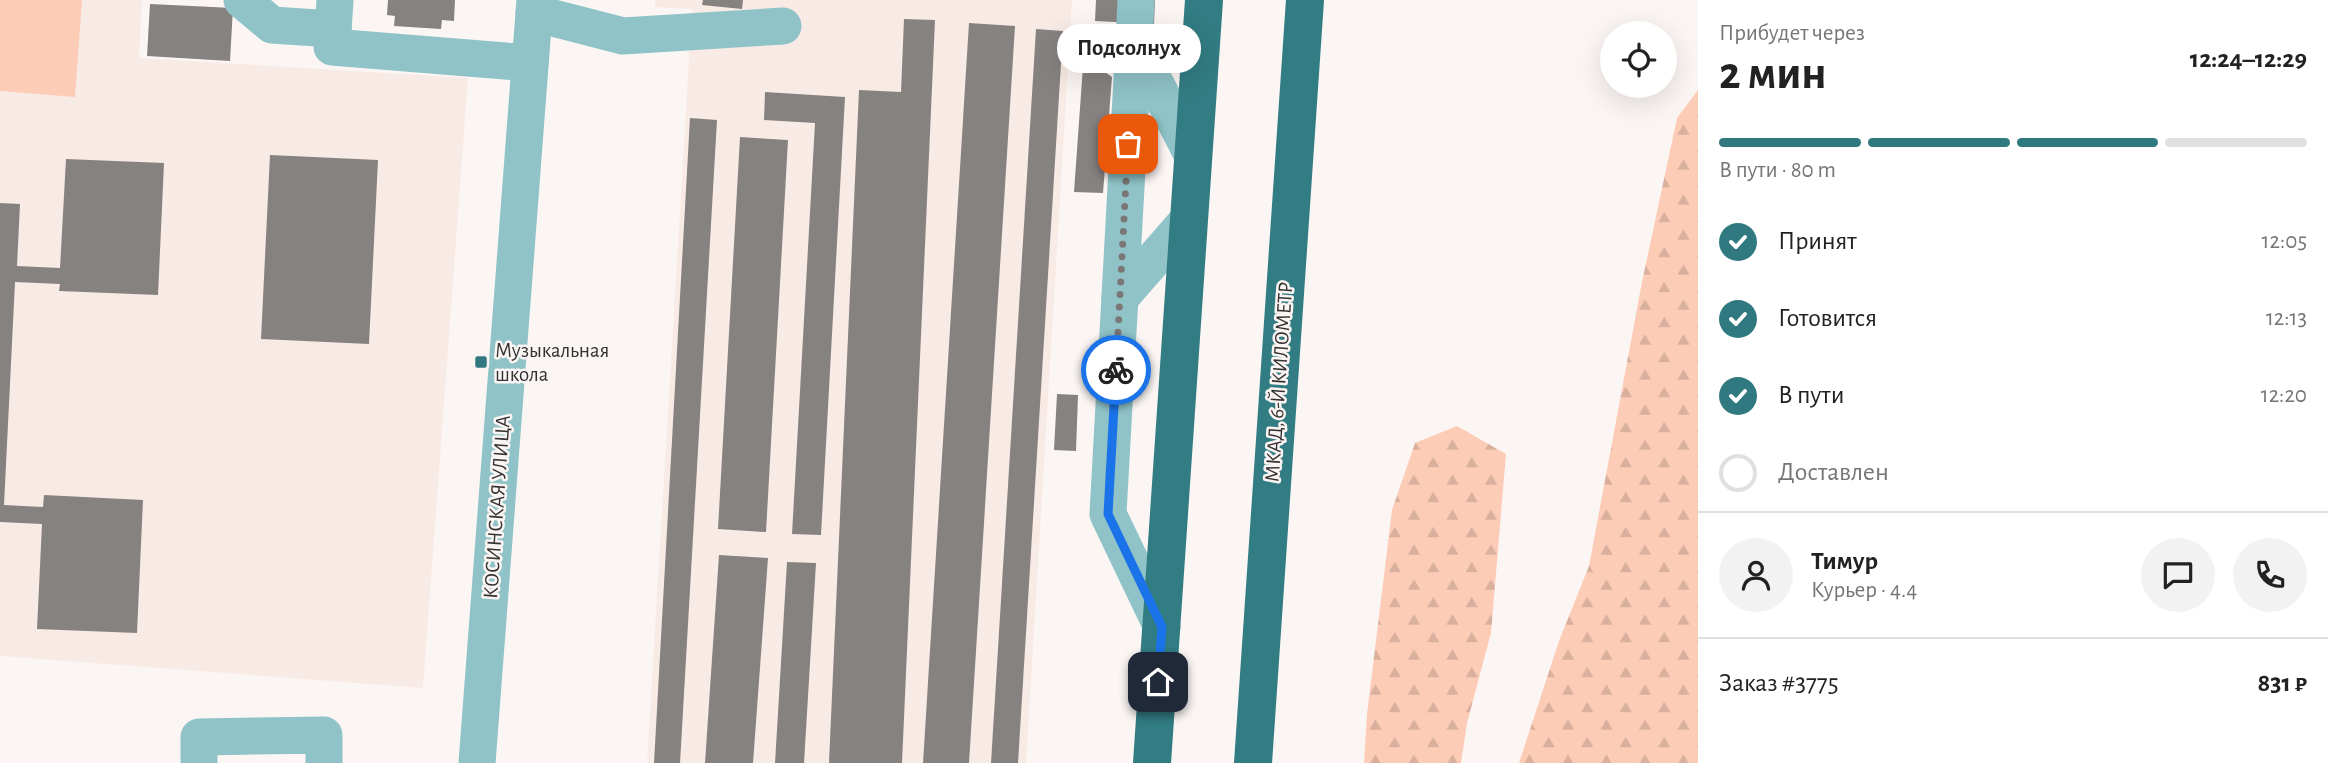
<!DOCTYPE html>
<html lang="ru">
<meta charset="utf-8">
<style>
:root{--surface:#fff;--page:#f2f2f2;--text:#222;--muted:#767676;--line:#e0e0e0;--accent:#317980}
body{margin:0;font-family:"Alegreya Sans",sans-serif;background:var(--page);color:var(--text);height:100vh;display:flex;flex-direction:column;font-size:26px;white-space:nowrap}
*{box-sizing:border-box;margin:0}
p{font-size:23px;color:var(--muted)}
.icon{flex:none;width:38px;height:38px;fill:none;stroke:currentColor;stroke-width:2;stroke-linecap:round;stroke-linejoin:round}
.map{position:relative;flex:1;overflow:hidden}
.details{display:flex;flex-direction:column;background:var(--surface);width:630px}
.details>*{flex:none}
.controls{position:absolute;left:1600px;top:21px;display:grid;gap:14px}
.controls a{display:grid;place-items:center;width:77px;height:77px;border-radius:50%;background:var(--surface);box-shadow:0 7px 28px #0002;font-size:35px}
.pin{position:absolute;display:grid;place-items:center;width:60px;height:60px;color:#fff;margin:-30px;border-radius:14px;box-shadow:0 4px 10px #0006}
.courier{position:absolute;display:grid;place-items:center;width:70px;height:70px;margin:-35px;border:5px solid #1a73e8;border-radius:50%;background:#fff;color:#222;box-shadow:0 2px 9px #0007}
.bubble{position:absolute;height:49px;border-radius:24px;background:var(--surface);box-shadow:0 7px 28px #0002;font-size:23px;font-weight:700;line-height:49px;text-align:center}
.headline em{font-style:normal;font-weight:700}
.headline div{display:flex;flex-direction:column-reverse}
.headline{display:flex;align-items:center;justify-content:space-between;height:119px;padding:0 21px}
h1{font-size:46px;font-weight:700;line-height:52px}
.bar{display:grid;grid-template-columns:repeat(4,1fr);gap:10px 7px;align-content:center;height:84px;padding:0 21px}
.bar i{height:9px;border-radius:5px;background:var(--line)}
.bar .active{background:var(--accent)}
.bar p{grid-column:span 4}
.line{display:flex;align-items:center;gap:18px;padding:0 21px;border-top:2px solid var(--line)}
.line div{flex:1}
.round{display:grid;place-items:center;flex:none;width:74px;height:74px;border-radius:37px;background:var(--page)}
ol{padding:0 21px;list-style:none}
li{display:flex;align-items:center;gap:21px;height:77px}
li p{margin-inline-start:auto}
li .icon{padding:7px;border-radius:50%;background:var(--accent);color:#fff;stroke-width:4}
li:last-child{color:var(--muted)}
li i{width:38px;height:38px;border:4px solid var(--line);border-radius:50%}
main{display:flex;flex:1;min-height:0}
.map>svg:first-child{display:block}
.built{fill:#f8eae5}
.forest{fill:url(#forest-firs)}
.pitch{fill:#fdccb7}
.building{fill:#868280}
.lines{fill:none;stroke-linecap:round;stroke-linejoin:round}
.minor{stroke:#8fc3c8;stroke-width:37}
.highway{stroke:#327c83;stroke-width:38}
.done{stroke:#7a7776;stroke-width:7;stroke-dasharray:0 12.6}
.route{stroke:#1a73e8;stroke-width:9}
.poi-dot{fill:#317980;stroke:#fbf6f4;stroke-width:2.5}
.labels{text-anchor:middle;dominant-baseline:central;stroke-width:5;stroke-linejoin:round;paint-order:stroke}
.poi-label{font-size:21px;fill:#343232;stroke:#fbf6f4;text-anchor:start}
.street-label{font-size:21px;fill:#343232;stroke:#fbf6f4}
</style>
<main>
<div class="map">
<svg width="1698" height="763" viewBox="0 0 1698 763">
<defs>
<pattern id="forest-firs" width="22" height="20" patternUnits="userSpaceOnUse" patternTransform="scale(1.75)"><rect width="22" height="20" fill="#fdccb7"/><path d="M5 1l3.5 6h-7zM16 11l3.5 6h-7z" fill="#d9b09e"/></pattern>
</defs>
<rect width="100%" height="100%" fill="#fbf6f4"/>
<g class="built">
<polygon points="0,0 142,0 139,58 468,78 423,688 0,656"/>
<polygon points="655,0 1072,0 1026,763 647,763 692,9 655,7"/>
</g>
<g class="forest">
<polygon points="1698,90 1698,763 1519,763 1559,641 1589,566 1642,282 1677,118"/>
<polygon points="1457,426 1506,454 1491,633 1467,723 1461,763 1364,763 1367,714 1392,510 1415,443"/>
</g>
<polygon class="pitch" points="0,0 82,0 75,97 0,91"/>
<g class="building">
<polygon points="388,0 455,0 454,21 442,20 441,29 394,26 395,16 387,15"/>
<polygon points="703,0 743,0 742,9 702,5"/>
<polygon points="1096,0 1155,0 1154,24 1095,21"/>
<polygon points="150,4 233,8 230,61 147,56"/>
<polygon points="904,19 935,20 902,763 829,763 859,90 901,92"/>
<polygon points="969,23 1015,26 969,763 923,763"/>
<polygon points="1036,29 1063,31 1018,763 991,763"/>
<polygon points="1083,66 1098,67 1112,77 1103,193 1074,192"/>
<polygon points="765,92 845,97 821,535 792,534 815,123 764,120"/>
<polygon points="690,118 717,120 680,763 654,763"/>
<polygon points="740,137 788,140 766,532 718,529"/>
<polygon points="270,155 378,160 369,344 261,339"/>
<polygon points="66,159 164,163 158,295 59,291 60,284 15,282 4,505 43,507 44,495 143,500 137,633 37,629 42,524 0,522 0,203 20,204 17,266 60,268"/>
<polygon points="1057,394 1078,395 1076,451 1054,450"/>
<polygon points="719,555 768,558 753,763 705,763"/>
<polygon points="787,562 816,563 804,763 775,763"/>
</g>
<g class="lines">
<g class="minor">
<polyline points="242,0 272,25 333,29"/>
<polyline points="335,0 332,47 530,63"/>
<polyline points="1136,0 1134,42 1193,156"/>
<polyline points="534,13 623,36 783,26"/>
<polyline points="1134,42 1108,514 1162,627"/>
<polyline points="1120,298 1189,219"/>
<polyline points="199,763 199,737 324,735 324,763"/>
<polyline points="477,763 535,0"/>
</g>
<g class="highway">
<polyline points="1152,763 1204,0"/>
<polyline points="1253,763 1305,0"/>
</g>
</g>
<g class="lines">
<polyline class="done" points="1116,370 1128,144"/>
<polyline class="route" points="1116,370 1108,514 1162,627 1158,682"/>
</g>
<rect class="poi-dot" x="474" y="355" width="14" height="14" rx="3.5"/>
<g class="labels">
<g class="poi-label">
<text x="495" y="350">Музыкальная<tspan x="495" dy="24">школа</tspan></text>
</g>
<g class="street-label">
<text transform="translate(1279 382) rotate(-86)">МКАД, 6-Й КИЛОМЕТР</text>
<text transform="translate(497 507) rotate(-86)">КОСИНСКАЯ УЛИЦА</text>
</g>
</g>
</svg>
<div class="controls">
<a><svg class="icon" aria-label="locate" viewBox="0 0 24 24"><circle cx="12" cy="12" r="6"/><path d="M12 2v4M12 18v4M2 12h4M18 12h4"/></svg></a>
</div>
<div class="pin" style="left:1128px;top:144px;background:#ea580c"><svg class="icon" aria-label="bag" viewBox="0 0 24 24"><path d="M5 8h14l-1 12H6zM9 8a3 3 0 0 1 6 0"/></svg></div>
<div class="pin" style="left:1158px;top:682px;background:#1f2937"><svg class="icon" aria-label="home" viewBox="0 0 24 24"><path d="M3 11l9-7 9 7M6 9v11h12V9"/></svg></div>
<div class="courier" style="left:1116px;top:370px"><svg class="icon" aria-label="bike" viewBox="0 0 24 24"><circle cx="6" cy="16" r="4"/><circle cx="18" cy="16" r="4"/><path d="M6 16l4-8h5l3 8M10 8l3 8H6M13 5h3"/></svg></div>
<div class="bubble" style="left:1057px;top:24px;width:144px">Подсолнух</div>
</div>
<section class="details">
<div class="headline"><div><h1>2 мин</h1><p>Прибудет через</p></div><em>12:24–12:29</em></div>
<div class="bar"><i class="active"></i><i class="active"></i><i class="active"></i><i></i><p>В пути · 80 m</p></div>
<ol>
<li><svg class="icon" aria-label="check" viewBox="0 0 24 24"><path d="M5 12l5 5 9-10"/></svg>Принят<p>12:05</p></li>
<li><svg class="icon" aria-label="check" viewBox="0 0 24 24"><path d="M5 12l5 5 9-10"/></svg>Готовится<p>12:13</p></li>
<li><svg class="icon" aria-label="check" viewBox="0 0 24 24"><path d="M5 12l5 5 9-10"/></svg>В пути<p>12:20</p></li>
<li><i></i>Доставлен</li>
</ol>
<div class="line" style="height:126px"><a class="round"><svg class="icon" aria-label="person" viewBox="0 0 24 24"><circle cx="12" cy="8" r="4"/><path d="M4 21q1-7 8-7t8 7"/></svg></a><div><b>Тимур</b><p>Курьер · 4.4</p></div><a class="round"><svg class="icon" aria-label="chat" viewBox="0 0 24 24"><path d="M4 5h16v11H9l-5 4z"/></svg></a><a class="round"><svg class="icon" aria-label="phone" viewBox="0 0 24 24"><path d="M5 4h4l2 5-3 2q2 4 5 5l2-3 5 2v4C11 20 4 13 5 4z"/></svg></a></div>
<div class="line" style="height:91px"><div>Заказ #3775</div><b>831 ₽</b></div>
</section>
</main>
